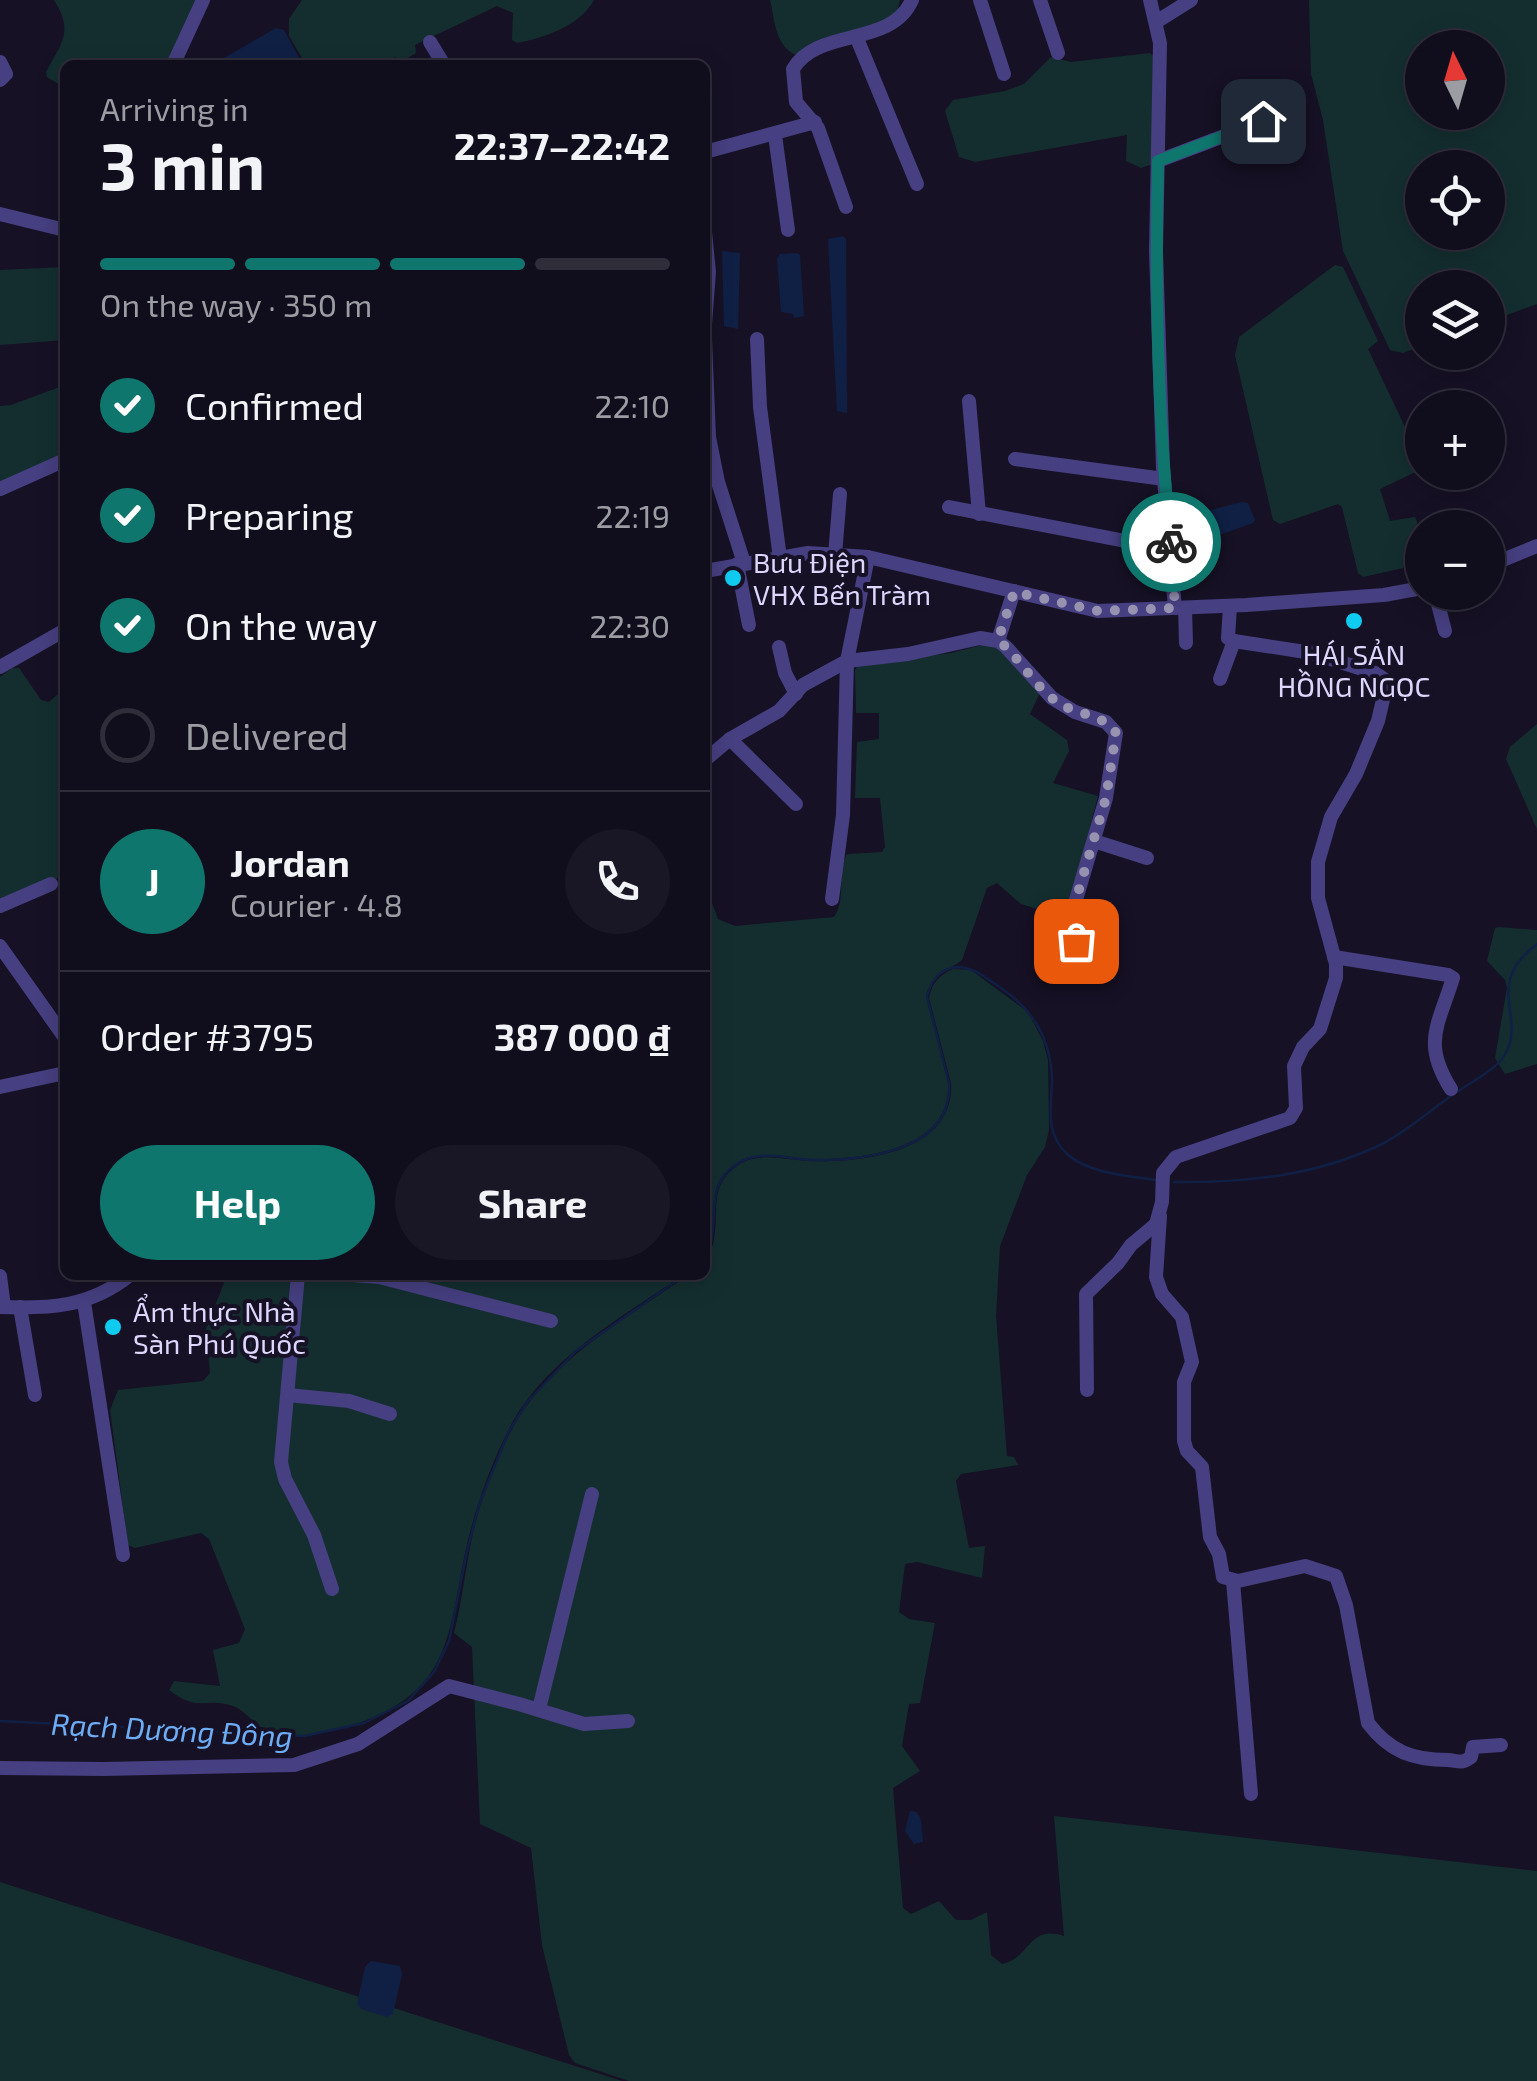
<!DOCTYPE html>
<meta charset="utf-8">
<style>
:root{--surface:#100d1c;--page:#191625;--text:#f1f3f6;--muted:#9c9ca3;--line:#302d3b;--accent:#0f766e}
body{margin:0;font-family:"Exo 2",sans-serif;background:var(--page);color:var(--text);height:100vh;display:flex;flex-direction:column;font-size:38px;white-space:nowrap}
*{box-sizing:border-box;margin:0}
p{font-size:32px;color:var(--muted)}
.icon{flex:none;width:55px;height:55px;fill:none;stroke:currentColor;stroke-width:2;stroke-linecap:round;stroke-linejoin:round}
.map{position:relative;flex:1;overflow:hidden}
.side{position:absolute;left:60px;top:60px;width:650px;height:1220px;display:flex;flex-direction:column;background:var(--surface);border-radius:15px;box-shadow:0 5px 25px #0003,0 0 0 2px var(--line)}
.side>*{flex:none}
.needle{width:65px;rotate:355deg}
.tools{position:absolute;left:1405px;top:30px;display:grid;gap:20px}
.tools a{display:grid;place-items:center;width:100px;height:100px;border-radius:50%;background:var(--surface);box-shadow:0 5px 25px #0003,0 0 0 2px var(--line);font-size:50px}
.pin{position:absolute;display:grid;place-items:center;width:85px;height:85px;color:#fff;margin:-42px;border-radius:20px;box-shadow:0 5px 15px #0006}
.courier{position:absolute;display:grid;place-items:center;width:100px;height:100px;margin:-50px;border:8px solid #0f766e;border-radius:50%;background:#fff;color:#222;box-shadow:0 2px 12px #0007}
.head em{font-style:normal;font-weight:700}
.head div{display:flex;flex-direction:column-reverse}
.head{display:flex;align-items:center;justify-content:space-between;height:170px;padding:0 40px}
h1{font-size:65px;font-weight:700;line-height:75px}
.bar{display:grid;grid-template-columns:repeat(4,1fr);gap:15px 10px;align-content:center;height:120px;padding:0 40px}
.bar i{height:12px;border-radius:8px;background:var(--line)}
.bar .current{background:var(--accent)}
.bar p{grid-column:span 4}
.line{display:flex;align-items:center;gap:25px;padding:0 40px;border-top:2px solid var(--line)}
.line div{flex:1}
.round{display:grid;place-items:center;flex:none;width:105px;height:105px;border-radius:52px;background:var(--page)}
ol{padding:0 40px;list-style:none}
li{display:flex;align-items:center;gap:30px;height:110px}
li p{margin-inline-start:auto}
li .icon{padding:10px;border-radius:50%;background:var(--accent);color:#fff;stroke-width:4}
li:last-child{color:var(--muted)}
li i{width:55px;height:55px;border:5px solid var(--line);border-radius:50%}
.button{display:flex;gap:20px;margin-top:auto;padding:20px 40px}
.button a{flex:1;height:115px;border-radius:60px;background:var(--accent);color:#fff;font-size:40px;font-weight:700;line-height:115px;text-align:center}
.button a+a{background:var(--page);color:var(--text)}
.map>svg:first-child{display:block}
.green{fill:#142e2f;fill-rule:evenodd}
.water{fill:#102045}
.lines{fill:none;stroke-linecap:round;stroke-linejoin:round}
.stream{stroke:#102045;stroke-width:2.5}
.minor{stroke:#463f81;stroke-width:14}
.done{stroke:#9892b1;stroke-width:10;stroke-dasharray:0 18}
.route{stroke:#0f766e;stroke-width:12}
.poi-dot{fill:#10cbf0;stroke:#161125;stroke-width:4}
.labels{text-anchor:middle;dominant-baseline:central;stroke-width:8;stroke-linejoin:round;paint-order:stroke}
.poi-label{font-size:28px;fill:#ded7fd;stroke:#161125;text-anchor:start}
.water-label{font-size:30px;font-style:italic;fill:#6cadf6;stroke:#161125}
</style>
<div class="map">
<svg width="1537" height="2081" viewBox="0 0 1537 2081">
<rect width="100%" height="100%" fill="#161125"/>
<g class="green">
<path d="M54,0H199L169,65H65V88L47,77L46,72C62,42 74,32 54,0Z"/>
<path d="M302,0H594C580,26 544,38 517,43L512,40L513,13L497,6L415,45L416,53L401,62L395,57L383,65H306L289,36V19Z"/>
<path d="M770,0H900L895,19L798,56C775,47 775,21 770,0Z"/>
<path d="M1309,0H1537V304L1488,322V288H1422V346L1403,353L1390,350L1343,251L1323,120L1311,74ZM1422,48H1488V112H1422ZM1422,168H1488V232H1422Z"/>
<polygon points="1150,53 1157,59 1153,164 1141,168 1126,161 1127,135 975,162 959,157 945,111 953,100 1005,91 1024,84 1051,57 1071,62"/>
<polygon points="1335,265 1343,267 1378,341 1368,349 1422,463 1422,469 1380,489 1390,521 1415,517 1422,535 1422,557 1406,562 1403,568 1363,577 1358,573 1342,507 1338,504 1280,524 1273,520 1235,355 1239,337"/>
<polygon points="65,267 65,340 0,345 0,270"/>
<polygon points="65,385 65,453 0,483 0,406 11,405"/>
<path d="M982,645L999,648L1040,693L1030,714L1067,740L1069,751L1053,783L1098,796L1070,905L1060,916L1021,904L997,883L987,888L962,960C945,972 932,975 926,996L948,1082C953,1150 862,1160 811,1159C785,1158 759,1148 736,1164C700,1187 723,1224 705,1255V884L718,919L735,926L834,917C847,899 836,874 847,854L882,852L885,847L880,798H855L857,742L879,739V713H856L855,670L859,664L951,653Z"/>
<polygon points="12,668 19,668 41,700 49,702 65,688 65,875 0,903 0,677"/>
<polygon points="1537,724 1537,829 1506,759 1510,747"/>
<polygon points="1499,927 1537,930 1537,1064 1505,1074 1495,1058 1507,988 1505,980 1487,961 1495,928"/>
<path d="M953,969L971,970L1028,1012L1043,1041L1048,1060L1049,1130L1045,1147L1027,1175L1000,1246L996,1316L1007,1456L1014,1457L1018,1465L961,1474L956,1481L969,1548L985,1546L982,1578L917,1562L905,1564L899,1612L909,1619L935,1623L920,1703L909,1704L902,1746L920,1771L893,1788L903,1908L911,1914L939,1901L956,1920H971L987,1912L991,1955L1002,1964C1030,1959 1028,1924 1064,1936L1054,1816L1537,1871V2081H629L575,2063L569,2055L542,1945L531,1848L480,1824L472,1647L454,1633C465,1590 467,1546 481,1504C493,1469 508,1429 531,1400C572,1347 635,1313 688,1275H705C705,1260 712,1252 714,1239C719,1212 709,1188 734,1168C756,1150 783,1160 808,1161C861,1163 955,1153 951,1083L929,998C932,983 939,975 953,969Z"/>
<path d="M227,1275H683C620,1319 544,1359 508,1431C489,1468 474,1512 465,1553C448,1639 449,1693 353,1725C328,1733 296,1740 270,1732C256,1728 247,1711 233,1706C206,1696 200,1714 169,1690L174,1681L220,1686L213,1650L239,1643L245,1629L209,1539L201,1533L135,1548L128,1545L110,1410L118,1390L203,1381L210,1373L206,1329Z"/>
<polygon points="0,1882 622,2081 0,2081"/>
</g>
<g class="water">
<polygon points="276,28 284,30 303,65 212,65"/>
<polygon points="843,236 846,239 847,413 837,411 828,239"/>
<polygon points="722,251 740,253 738,329 724,326"/>
<polygon points="797,253 800,255 804,316 794,318 793,314 781,312 777,259 780,254"/>
<polygon points="1242,502 1248,503 1255,520 1253,523 1197,543 1191,542 1185,524 1188,516"/>
<polygon points="910,1811 917,1812 921,1820 923,1842 914,1844 905,1831"/>
<polygon points="371,1961 400,1966 402,1974 393,2014 387,2017 361,2009 357,2004 365,1967"/>
</g>
<g class="lines">
<g class="stream">
<path d="M1457,1092C1471,1082 1492,1072 1502,1059C1531,1019 1480,987 1537,944"/>
<path d="M1174,1182C1245,1183 1315,1176 1380,1145C1405,1133 1428,1112 1451,1096"/>
<path d="M705,1257C723,1227 701,1189 735,1165C759,1148 785,1159 811,1160C862,1161 954,1151 949,1083L927,997C930,982 940,968 957,967C973,967 985,977 998,986C1032,1008 1052,1040 1052,1082C1051,1109 1045,1133 1067,1154C1087,1173 1129,1176 1155,1180"/>
<polyline points="0,1721 304,1736 364,1723 408,1701 434,1672 449,1641 467,1551 480,1502 509,1431 528,1401 576,1351 685,1275"/>
</g>
<g class="minor">
<polyline points="980,0 1004,74"/>
<polyline points="1040,0 1058,53"/>
<polyline points="1150,0 1160,43 1156,251 1163,468 1175,608"/>
<polyline points="1156,22 1191,0"/>
<polyline points="856,36 917,184"/>
<polyline points="430,42 444,65"/>
<polyline points="0,62 6,74 0,80"/>
<polyline points="173,65 203,0"/>
<polyline points="775,135 788,230"/>
<polyline points="705,152 815,122"/>
<polyline points="1158,161 1298,108"/>
<path d="M846,207L818,128L796,102L793,69C818,27 891,48 912,0"/>
<polyline points="0,214 65,230"/>
<polyline points="705,232 709,272 705,324"/>
<polyline points="705,339 709,437 718,482 744,563"/>
<polyline points="757,339 760,407 780,558"/>
<polyline points="969,401 979,514"/>
<polyline points="1015,459 1164,479"/>
<polyline points="0,489 65,460"/>
<polyline points="949,507 1172,550"/>
<polyline points="835,555 840,494"/>
<polyline points="737,564 749,625"/>
<polyline points="1488,566 1537,546"/>
<polyline points="705,571 808,553 868,557 1098,611 1246,605 1384,595 1422,588"/>
<polyline points="1441,592 1438,604 1445,631"/>
<polyline points="1185,608 1186,643"/>
<polyline points="998,641 1014,591"/>
<polyline points="779,647 785,673 796,694"/>
<polyline points="0,667 65,630"/>
<polyline points="1220,679 1234,641"/>
<polyline points="730,739 796,804"/>
<polyline points="705,760 730,739 779,711 803,685 847,661 908,654 980,638 998,641 1006,647 1052,698 1075,712 1106,722 1116,733 1106,798 1070,920 1072,933 1094,963"/>
<polyline points="1094,841 1147,858"/>
<polyline points="832,899 843,815 847,661 868,557"/>
<polyline points="0,906 51,884"/>
<polyline points="0,946 65,1038"/>
<path d="M1334,957L1448,975L1453,978C1438,1026 1422,1043 1451,1089"/>
<polyline points="0,1087 65,1073"/>
<path d="M1160,1216L1156,1277L1162,1294L1182,1317L1192,1362L1184,1382V1441L1187,1451L1202,1467L1210,1537L1219,1554L1223,1577L1238,1581L1305,1566L1336,1576L1346,1605L1368,1723C1390,1752 1413,1760 1448,1760C1459,1761 1462,1764 1471,1757L1473,1747L1501,1745"/>
<polyline points="298,1275 281,1462 285,1479 314,1535 332,1589"/>
<polyline points="353,1275 379,1277 551,1321"/>
<polyline points="0,1276 4,1307"/>
<polyline points="84,1302 123,1555"/>
<path d="M0,1307C50,1309 90,1307 130,1275"/>
<polyline points="20,1307 35,1395"/>
<polyline points="1087,1390 1086,1294 1118,1263 1131,1245 1156,1224 1162,1202 1163,1173 1176,1157 1290,1118 1296,1108 1294,1066 1303,1047 1320,1029 1336,978 1336,964 1318,898 1318,862 1331,817 1356,774 1378,721 1385,691 1384,679 1375,673 1312,653 1234,641 1228,638 1230,606"/>
<polyline points="288,1395 349,1401 390,1414"/>
<polyline points="1233,1581 1251,1794"/>
<polyline points="539,1709 592,1494"/>
<polyline points="0,1768 104,1769 294,1765 358,1744 449,1686 519,1704 584,1724 628,1721"/>
</g>
</g>
<g class="lines">
<path class="done" d="M1076,941L1070,920L1106,798L1116,733C1107,716 1077,714 1060,704C1035,688 1021,659 998,640L1014,592L1098,611L1175,608L1171,542"/>
<path class="route" d="M1171,542C1157,416 1155,288 1158,161L1263,121"/>
</g>
<g class="poi-dot">
<circle cx="733" cy="578" r="10"/>
<circle cx="1354" cy="621" r="10"/>
<circle cx="113" cy="1327" r="10"/>
</g>
<g class="labels">
<g class="poi-label">
<text x="753" y="562">Bưu Điện<tspan x="753" dy="32">VHX Bến Tràm</tspan></text>
<text x="1354" y="654" text-anchor="middle">HÁI SẢN<tspan x="1354" dy="32">HỒNG NGỌC</tspan></text>
<text x="133" y="1311">Ẩm thực Nhà<tspan x="133" dy="32">Sàn Phú Quốc</tspan></text>
</g>
<g class="water-label">
<text transform="translate(172 1729) rotate(3)">Rạch Dương Đông</text>
</g>
</g>
</svg>
<div class="tools">
<a><svg class="needle" viewBox="-14 -14 28 28"><path d="M0-13l5 13h-10z" fill="#e53935"/><path d="M0 13l5-13h-10z" fill="#9c9ca3"/></svg></a>
<a><svg class="icon" aria-label="locate" viewBox="0 0 24 24"><circle cx="12" cy="12" r="6"/><path d="M12 2v4M12 18v4M2 12h4M18 12h4"/></svg></a>
<a><svg class="icon" aria-label="layers" viewBox="0 0 24 24"><path d="M12 4l9 5-9 5-9-5zM3 14l9 5 9-5"/></svg></a>
<a>+</a>
<a>−</a>
</div>
<div class="pin" style="left:1076px;top:941px;background:#ea580c"><svg class="icon" aria-label="bag" viewBox="0 0 24 24"><path d="M5 8h14l-1 12H6zM9 8a3 3 0 0 1 6 0"/></svg></div>
<div class="pin" style="left:1263px;top:121px;background:#1f2937"><svg class="icon" aria-label="home" viewBox="0 0 24 24"><path d="M3 11l9-7 9 7M6 9v11h12V9"/></svg></div>
<div class="courier" style="left:1171px;top:542px"><svg class="icon" aria-label="bike" viewBox="0 0 24 24"><circle cx="6" cy="16" r="4"/><circle cx="18" cy="16" r="4"/><path d="M6 16l4-8h5l3 8M10 8l3 8H6M13 5h3"/></svg></div>
<section class="side">
<div class="head"><div><h1>3 min</h1><p>Arriving in</p></div><em>22:37–22:42</em></div>
<div class="bar"><i class="current"></i><i class="current"></i><i class="current"></i><i></i><p>On the way · 350 m</p></div>
<ol>
<li><svg class="icon" aria-label="check" viewBox="0 0 24 24"><path d="M5 12l5 5 9-10"/></svg>Confirmed<p>22:10</p></li>
<li><svg class="icon" aria-label="check" viewBox="0 0 24 24"><path d="M5 12l5 5 9-10"/></svg>Preparing<p>22:19</p></li>
<li><svg class="icon" aria-label="check" viewBox="0 0 24 24"><path d="M5 12l5 5 9-10"/></svg>On the way<p>22:30</p></li>
<li><i></i>Delivered</li>
</ol>
<div class="line" style="height:180px"><b class="round" style="background:var(--accent);color:#fff">J</b><div><b>Jordan</b><p>Courier · 4.8</p></div><a class="round"><svg class="icon" aria-label="phone" viewBox="0 0 24 24"><path d="M5 4h4l2 5-3 2q2 4 5 5l2-3 5 2v4C11 20 4 13 5 4z"/></svg></a></div>
<div class="line" style="height:130px"><div>Order #3795</div><b>387 000 ₫</b></div>
<div class="button"><a>Help</a><a>Share</a></div>
</section>
</div>
